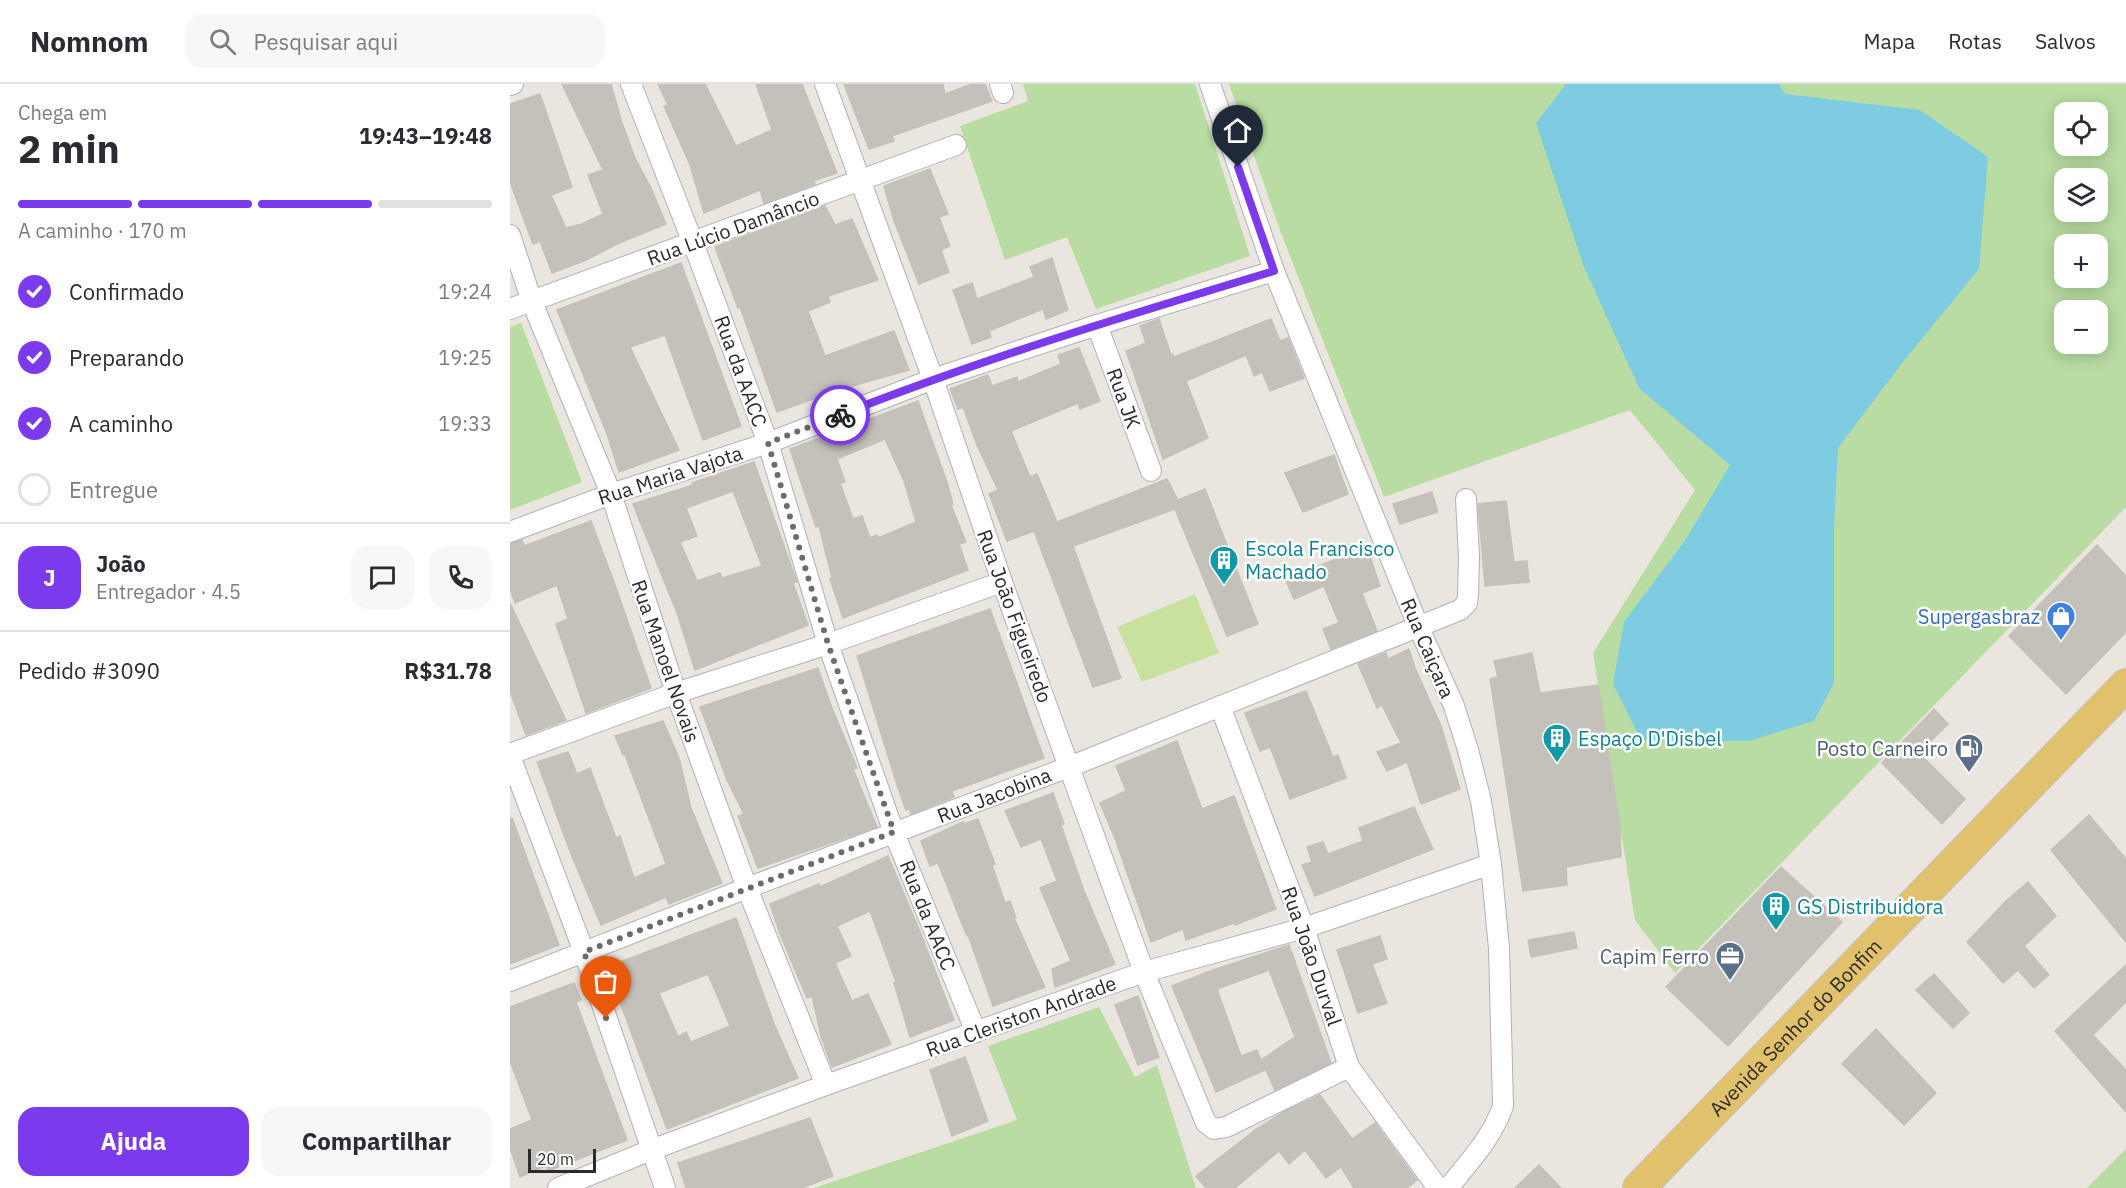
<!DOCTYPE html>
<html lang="pt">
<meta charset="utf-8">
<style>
:root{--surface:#fff;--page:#f7f7f7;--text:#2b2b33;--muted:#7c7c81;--line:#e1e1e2;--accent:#7c3aed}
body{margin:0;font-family:"IBM Plex Sans",sans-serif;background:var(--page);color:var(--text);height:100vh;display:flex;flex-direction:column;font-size:22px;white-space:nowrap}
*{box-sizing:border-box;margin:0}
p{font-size:20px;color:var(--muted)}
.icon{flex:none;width:33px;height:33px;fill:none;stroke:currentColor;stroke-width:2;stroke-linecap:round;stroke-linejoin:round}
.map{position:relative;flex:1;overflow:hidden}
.drawer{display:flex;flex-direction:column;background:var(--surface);width:510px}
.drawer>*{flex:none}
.tools{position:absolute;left:1544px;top:18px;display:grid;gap:12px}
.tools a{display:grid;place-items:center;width:54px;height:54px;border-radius:12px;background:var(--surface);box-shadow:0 3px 15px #0003;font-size:30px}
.scale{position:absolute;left:18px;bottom:15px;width:68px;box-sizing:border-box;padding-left:6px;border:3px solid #2b2b2b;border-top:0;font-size:16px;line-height:21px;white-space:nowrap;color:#2b2b2b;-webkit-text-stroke:4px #fff;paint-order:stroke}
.pin{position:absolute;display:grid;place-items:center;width:51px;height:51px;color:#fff;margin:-62px -26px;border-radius:50% 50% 50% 0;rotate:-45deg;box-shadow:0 0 6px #0007}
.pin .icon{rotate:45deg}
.courier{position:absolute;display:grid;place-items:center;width:60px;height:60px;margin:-30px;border:4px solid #7c3aed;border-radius:50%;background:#fff;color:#222;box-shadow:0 2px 8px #0007}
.overview em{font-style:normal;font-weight:800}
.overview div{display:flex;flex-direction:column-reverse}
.overview{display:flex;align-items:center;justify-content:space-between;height:102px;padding:0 18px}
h1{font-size:39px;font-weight:800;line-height:45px}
.bar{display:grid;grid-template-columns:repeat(4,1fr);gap:9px 6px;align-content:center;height:72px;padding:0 18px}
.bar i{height:8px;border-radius:4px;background:var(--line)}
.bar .current{background:var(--accent)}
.bar p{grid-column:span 4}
.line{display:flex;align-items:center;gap:15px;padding:0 18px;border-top:2px solid var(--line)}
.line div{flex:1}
.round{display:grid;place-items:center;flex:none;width:63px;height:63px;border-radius:18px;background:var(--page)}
ol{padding:0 18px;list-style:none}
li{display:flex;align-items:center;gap:18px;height:66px}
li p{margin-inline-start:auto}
li .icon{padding:6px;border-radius:50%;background:var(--accent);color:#fff;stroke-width:4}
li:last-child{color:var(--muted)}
li i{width:33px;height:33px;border:3px solid var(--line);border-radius:50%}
.primary-button{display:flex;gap:12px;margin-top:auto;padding:12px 18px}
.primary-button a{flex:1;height:69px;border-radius:18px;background:var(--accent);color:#fff;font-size:24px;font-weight:800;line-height:69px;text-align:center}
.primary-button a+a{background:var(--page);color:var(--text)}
header{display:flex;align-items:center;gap:36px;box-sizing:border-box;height:84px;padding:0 30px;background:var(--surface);border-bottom:2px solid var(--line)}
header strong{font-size:28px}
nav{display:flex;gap:33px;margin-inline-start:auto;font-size:21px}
.search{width:420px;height:54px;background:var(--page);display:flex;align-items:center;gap:15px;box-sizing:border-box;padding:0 21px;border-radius:18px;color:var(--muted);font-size:22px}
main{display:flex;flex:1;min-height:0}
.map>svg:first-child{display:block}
.green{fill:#b8dca1;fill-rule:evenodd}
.pitch{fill:#c8e29e}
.water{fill:#7dcce2}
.building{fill:#c4c0ba;stroke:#c6c1b8;stroke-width:1.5;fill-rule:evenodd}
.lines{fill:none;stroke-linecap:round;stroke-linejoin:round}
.street-casing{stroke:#afb1ba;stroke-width:22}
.primary-casing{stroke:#c4c4c4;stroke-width:34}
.street{stroke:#fff;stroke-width:20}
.primary{stroke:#e2c16d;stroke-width:32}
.done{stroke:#6e6c6a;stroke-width:6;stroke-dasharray:0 10.8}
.route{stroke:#7c3aed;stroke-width:8}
.labels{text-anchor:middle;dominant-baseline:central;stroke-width:5;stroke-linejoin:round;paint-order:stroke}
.street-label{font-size:20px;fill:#2b2b2b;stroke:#fff}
.culture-label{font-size:20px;fill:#0d838f;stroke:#fff;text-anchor:start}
.shop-label{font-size:20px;fill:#366cbe;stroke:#fff;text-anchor:end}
.service-label{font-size:20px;fill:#4e5e75;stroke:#fff;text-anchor:end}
</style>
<header>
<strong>Nomnom</strong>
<div class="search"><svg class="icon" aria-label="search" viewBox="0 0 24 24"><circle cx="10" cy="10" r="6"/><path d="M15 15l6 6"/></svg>Pesquisar aqui</div>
<nav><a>Mapa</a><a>Rotas</a><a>Salvos</a></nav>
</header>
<main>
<section class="drawer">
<div class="overview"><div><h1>2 min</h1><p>Chega em</p></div><em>19:43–19:48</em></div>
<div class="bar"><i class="current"></i><i class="current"></i><i class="current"></i><i></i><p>A caminho · 170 m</p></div>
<ol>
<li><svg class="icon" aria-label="check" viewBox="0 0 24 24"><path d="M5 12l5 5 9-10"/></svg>Confirmado<p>19:24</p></li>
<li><svg class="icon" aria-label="check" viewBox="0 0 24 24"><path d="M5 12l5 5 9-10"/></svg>Preparando<p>19:25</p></li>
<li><svg class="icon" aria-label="check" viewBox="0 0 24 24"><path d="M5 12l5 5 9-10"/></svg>A caminho<p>19:33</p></li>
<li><i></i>Entregue</li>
</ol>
<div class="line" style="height:108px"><b class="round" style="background:var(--accent);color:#fff">J</b><div><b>João</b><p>Entregador · 4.5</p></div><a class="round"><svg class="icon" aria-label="chat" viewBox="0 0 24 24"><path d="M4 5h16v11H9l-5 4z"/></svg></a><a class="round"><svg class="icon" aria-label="phone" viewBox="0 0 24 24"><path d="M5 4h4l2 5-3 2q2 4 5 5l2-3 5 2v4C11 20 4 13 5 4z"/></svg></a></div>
<div class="line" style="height:78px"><div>Pedido #3090</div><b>R$31.78</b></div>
<div class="primary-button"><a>Ajuda</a><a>Compartilhar</a></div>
</section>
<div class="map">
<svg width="1616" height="1104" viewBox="0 0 1616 1104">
<rect width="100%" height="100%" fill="#ebe5df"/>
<g class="green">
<polygon points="513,0 685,0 740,172 586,225 557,153 495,176 450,42 518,17"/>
<path d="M719,0H1616V423L1165,889L1125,836L1083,569L1185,406L1120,326L874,413L771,149ZM1554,28H1587V62H1554ZM1554,94H1587V128H1554ZM1554,160H1587V194H1554ZM1554,226H1587V260H1554Z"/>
<polygon points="11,239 72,398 0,426 0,243"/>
<polygon points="589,923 625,993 647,981 686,1104 304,1104 507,1036 478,962"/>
<polygon points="1616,1065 1616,1104 1577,1104"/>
</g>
<polygon class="pitch" points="685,510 709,569 632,598 607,543"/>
<polygon class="water" points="1056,0 1269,0 1275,10 1410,26 1478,73 1469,185 1392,279 1328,364 1324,445 1324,599 1304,637 1239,657 1131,656 1103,600 1114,538 1176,455 1220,381 1129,304 1074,183 1026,39"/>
<g class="building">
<polygon points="52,0 101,0 112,39 125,74 141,104 156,140 109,159 76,176 42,189 30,157 23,160 0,98 0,20 30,10 62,103 41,111 56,144 72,140 93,130 78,91 93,86"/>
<polygon points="148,0 195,0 226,62 262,46 246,0 292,0 327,89 303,97 305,100 254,119 250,106 194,129 180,81 154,22 158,21"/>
<polygon points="334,0 433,0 435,10 462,0 475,0 482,17 382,52 384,57 359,65"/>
<polygon points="420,85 438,130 429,133 440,162 431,166 439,188 409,200 384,137 374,102"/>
<polygon points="315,122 325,141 342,135 368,196 318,212 320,218 298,227 315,272 384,247 399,286 328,306 267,328 230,223 228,224 205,163"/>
<polygon points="542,174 558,226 536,235 533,225 479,247 481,253 462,260 443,206 462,199 467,215 524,193 520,183"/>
<polygon points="171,179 231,342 193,356 155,251 120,263 169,366 109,388 97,350 47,226"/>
<polygon points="649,235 661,271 663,270 664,273 761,235 770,257 778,254 794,294 760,307 752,288 744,292 736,271 676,297 698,354 653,375 616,267 636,259 630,242"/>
<polygon points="569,264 590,317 570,325 568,319 501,347 520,393 527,390 547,438 657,395 668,416 695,405 748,540 717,552 665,425 563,462 611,594 583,603 524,447 497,457 479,410 488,406 467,361 453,323 448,325 440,305 478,291 482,302 507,293 508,298 551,280 548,271"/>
<path d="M408,317L438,401L443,420L441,421L456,458L449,460L458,486L333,534L320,495L322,494L309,442L306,443L280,365ZM375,355L394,397L406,438L368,454L367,451L360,454L352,432L343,435L330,399L335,398L327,375Z"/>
<polygon points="824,371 838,410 793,428 775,389"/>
<path d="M244,378L287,498L283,499L298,541L185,586L167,529L123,420L183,401L182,399ZM223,407L252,482L212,494L210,489L187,497L170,458L187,452L176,424Z"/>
<polygon points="922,408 928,428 890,440 883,420"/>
<polygon points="996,417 1004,478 1017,477 1019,498 975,502 968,420"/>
<polygon points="81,437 104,498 141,604 76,629 46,540 58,535 47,501 5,519 0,505 0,460 12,456 14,462"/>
<polygon points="1587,461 1616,492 1616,548 1556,610 1499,552"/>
<polygon points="857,463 870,502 852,509 867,547 821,565 813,545 829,539 814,502 784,515 775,495"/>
<polygon points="0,519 56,636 16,651 0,607"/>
<polygon points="480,525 534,674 442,707 444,713 401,730 399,725 396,726 388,704 347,572"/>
<polygon points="899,565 905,584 931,642 950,705 911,720 897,678 877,687 867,668 891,659 872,621 867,624 848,580 876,569 878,575"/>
<polygon points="1022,569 1030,609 1088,601 1110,743 1111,773 1056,783 1057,801 1013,807 980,595 988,593 984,577"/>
<polygon points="308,584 320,619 347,684 343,685 367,743 248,784 228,732 234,730 217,696 190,623"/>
<polygon points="796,607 823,673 828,671 836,694 780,715 760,663 750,667 735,629"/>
<polygon points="1424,625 1438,640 1409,669 1455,715 1432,740 1372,679"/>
<polygon points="153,637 169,674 181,724 212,799 159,820 156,813 91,841 61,770 27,678 58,668 67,690 80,684 106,754 110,752 124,794 156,780 115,671 113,671 105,652"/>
<polygon points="667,657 692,725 724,712 766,825 725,841 724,839 676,856 673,845 641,858 606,757 590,719 616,707 606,682"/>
<polygon points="543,709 554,740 551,741 574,807 605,880 545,903 542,885 561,877 530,804 547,797 531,755 511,763 495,727"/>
<polygon points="904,723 923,765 805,812 792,781 802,778 797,763 813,758 818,770 853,757 849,744"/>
<polygon points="1579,731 1616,775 1616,858 1541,766"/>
<polygon points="2,734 49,861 0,880 0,735"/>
<polygon points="468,735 485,780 482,781 495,819 500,817 506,834 504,834 535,903 483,922 458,851 457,852 450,835 428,779 420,782 411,757 453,738 454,740"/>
<polygon points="378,772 411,850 444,936 400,953 384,899 386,898 360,827 327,842 341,872 325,879 342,917 358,910 381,960 322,983 311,952 302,912 297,914 270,850 260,820 309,800 310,803"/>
<polygon points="1271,783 1332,838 1218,962 1156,903"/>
<polygon points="1518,798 1546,832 1514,862 1539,891 1524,904 1508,886 1493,899 1457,858 1497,816"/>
<path d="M226,834L264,940L288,994L157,1045L97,883ZM198,890L220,942L181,958L176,948L168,953L149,909Z"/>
<polygon points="1064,848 1067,864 1021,873 1018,856"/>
<polygon points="870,852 877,875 862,880 877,919 848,929 827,866"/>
<path d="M779,861L821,979L765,1006L754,982L755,986L706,1008L662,902L700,887ZM759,886L785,953L751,976L747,966L731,972L707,905Z"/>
<polygon points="1616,881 1616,918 1583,951 1616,986 1616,1028 1545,947"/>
<polygon points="1424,890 1459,929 1443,944 1406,906"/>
<polygon points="64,899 71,916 66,918 117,1056 38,1087 36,1082 10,1093 0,1064 0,1045 22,1036 0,977 0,923"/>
<polygon points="628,912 649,973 628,981 605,921"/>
<polygon points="1366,945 1426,1009 1394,1041 1332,980"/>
<polygon points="455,973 478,1037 442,1052 420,986"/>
<polygon points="810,1011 842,1055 865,1039 907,1096 897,1104 844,1104 831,1083 816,1094 795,1066 779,1080 769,1067 725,1104 696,1104 686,1092 745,1046 775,1027"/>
<polygon points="300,1034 323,1092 292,1104 176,1104 168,1079"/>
<polygon points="1029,1081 1051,1104 1005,1104"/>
</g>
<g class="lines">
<g class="street-casing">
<g id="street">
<polyline points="121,0 183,159 258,359 318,560 384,749 466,948"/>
<polyline points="315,0 423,295 492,498 559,683 634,888 696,1039 704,1045 716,1043 839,983"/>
<polyline points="490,0 493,9"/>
<path d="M700,0L764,187L909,544L944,622L958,666L971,717L981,780L989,864L993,1022C982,1054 959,1078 938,1104"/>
<polyline points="0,1 3,0"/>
<polyline points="0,151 22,218 101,410 166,609 237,804 316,1001"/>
<polyline points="0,225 446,61"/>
<polyline points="587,241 641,387"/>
<polyline points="0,448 101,410 258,359 423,295 587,241 764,187"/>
<polyline points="710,622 794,844 839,983 928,1104"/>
<polyline points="0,670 166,609 318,560 492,498"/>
<polyline points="0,672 74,868 155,1104"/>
<polyline points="0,897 237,804 559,683 950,526 957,519 958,511 959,473 956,415"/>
<polyline points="48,1104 141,1066 316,1001 634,888 794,844 981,780"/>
</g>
</g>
<g class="primary-casing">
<g id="primary">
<path id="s1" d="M1129,1104L1616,601"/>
</g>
</g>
<use href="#street" class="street"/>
<use href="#primary" class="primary"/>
</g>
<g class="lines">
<polyline class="done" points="96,934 74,868 384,748 318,560 258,359 330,331"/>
<path class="route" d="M330,331C472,275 618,231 764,187L728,83"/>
</g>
<defs>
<g id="building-pin" transform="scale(1.5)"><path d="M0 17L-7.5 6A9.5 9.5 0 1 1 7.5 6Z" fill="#0f9aa8" stroke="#fff"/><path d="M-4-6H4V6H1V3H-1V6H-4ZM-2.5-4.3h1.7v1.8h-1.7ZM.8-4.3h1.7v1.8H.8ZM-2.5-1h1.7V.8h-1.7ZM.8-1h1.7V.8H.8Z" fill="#fff"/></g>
<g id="shop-pin" transform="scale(1.5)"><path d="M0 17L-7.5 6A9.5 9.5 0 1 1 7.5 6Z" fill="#3f7fe0" stroke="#fff"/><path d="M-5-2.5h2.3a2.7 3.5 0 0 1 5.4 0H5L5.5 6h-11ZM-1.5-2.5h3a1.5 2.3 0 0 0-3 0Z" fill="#fff"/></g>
<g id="fuel-pin" transform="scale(1.5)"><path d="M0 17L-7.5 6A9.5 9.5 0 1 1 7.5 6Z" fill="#5c6f8a" stroke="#fff"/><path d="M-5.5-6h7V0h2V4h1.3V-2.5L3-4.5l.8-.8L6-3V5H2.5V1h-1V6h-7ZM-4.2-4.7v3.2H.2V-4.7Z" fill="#fff"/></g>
<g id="office-pin" transform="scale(1.5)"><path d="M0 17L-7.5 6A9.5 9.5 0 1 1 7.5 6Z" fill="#5c6f8a" stroke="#fff"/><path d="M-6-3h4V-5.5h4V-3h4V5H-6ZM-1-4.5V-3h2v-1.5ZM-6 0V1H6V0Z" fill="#fff"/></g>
</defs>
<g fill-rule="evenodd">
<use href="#building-pin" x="714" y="476"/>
<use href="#shop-pin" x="1551" y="532"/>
<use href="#building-pin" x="1047" y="654"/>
<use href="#fuel-pin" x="1459" y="664"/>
<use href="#building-pin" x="1266" y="822"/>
<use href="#office-pin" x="1220" y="872"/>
</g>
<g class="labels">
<g class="street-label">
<text transform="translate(223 144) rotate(-20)">Rua Lúcio Damâncio</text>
<text transform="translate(231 287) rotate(70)">Rua da AACC</text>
<text transform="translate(614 314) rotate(70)">Rua JK</text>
<text transform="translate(160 391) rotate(-18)">Rua Maria Vajota</text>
<text transform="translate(505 532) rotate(70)">Rua João Figueiredo</text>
<text transform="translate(918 564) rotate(67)">Rua Caiçara</text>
<text transform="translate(156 577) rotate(71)">Rua Manoel Novais</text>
<text transform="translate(484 711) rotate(-21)">Rua Jacobina</text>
<text transform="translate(418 831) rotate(68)">Rua da AACC</text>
<text transform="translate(802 872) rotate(71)">Rua João Durval</text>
<text transform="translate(511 932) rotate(-20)">Rua Cleriston Andrade</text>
<text stroke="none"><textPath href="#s1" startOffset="224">Avenida Senhor do Bonfim</textPath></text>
</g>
<g class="culture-label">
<text x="735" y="464">Escola Francisco<tspan x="735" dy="23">Machado</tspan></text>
<text x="1068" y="654">Espaço D'Disbel</text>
<text x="1287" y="822">GS Distribuidora</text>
</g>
<g class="shop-label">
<text x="1530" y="532">Supergasbraz</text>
</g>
<g class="service-label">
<text x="1438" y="664">Posto Carneiro</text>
<text x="1199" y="872">Capim Ferro</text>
</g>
</g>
</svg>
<div class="tools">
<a><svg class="icon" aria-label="locate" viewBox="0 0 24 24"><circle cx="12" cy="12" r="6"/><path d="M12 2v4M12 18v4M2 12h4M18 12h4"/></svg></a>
<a><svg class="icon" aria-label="layers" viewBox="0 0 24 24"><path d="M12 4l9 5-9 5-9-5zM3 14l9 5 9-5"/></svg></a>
<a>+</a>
<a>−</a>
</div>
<div class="scale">20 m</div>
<div class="pin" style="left:96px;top:934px;background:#ea580c"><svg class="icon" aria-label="bag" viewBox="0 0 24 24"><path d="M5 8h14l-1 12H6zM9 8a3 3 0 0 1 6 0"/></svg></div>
<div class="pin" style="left:728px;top:83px;background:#1f2937"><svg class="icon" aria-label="home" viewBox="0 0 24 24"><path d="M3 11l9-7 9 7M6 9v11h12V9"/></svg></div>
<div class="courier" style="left:330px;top:331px"><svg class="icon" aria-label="bike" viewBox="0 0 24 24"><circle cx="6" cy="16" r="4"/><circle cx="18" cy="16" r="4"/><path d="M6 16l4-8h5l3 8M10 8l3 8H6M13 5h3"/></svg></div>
</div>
</main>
